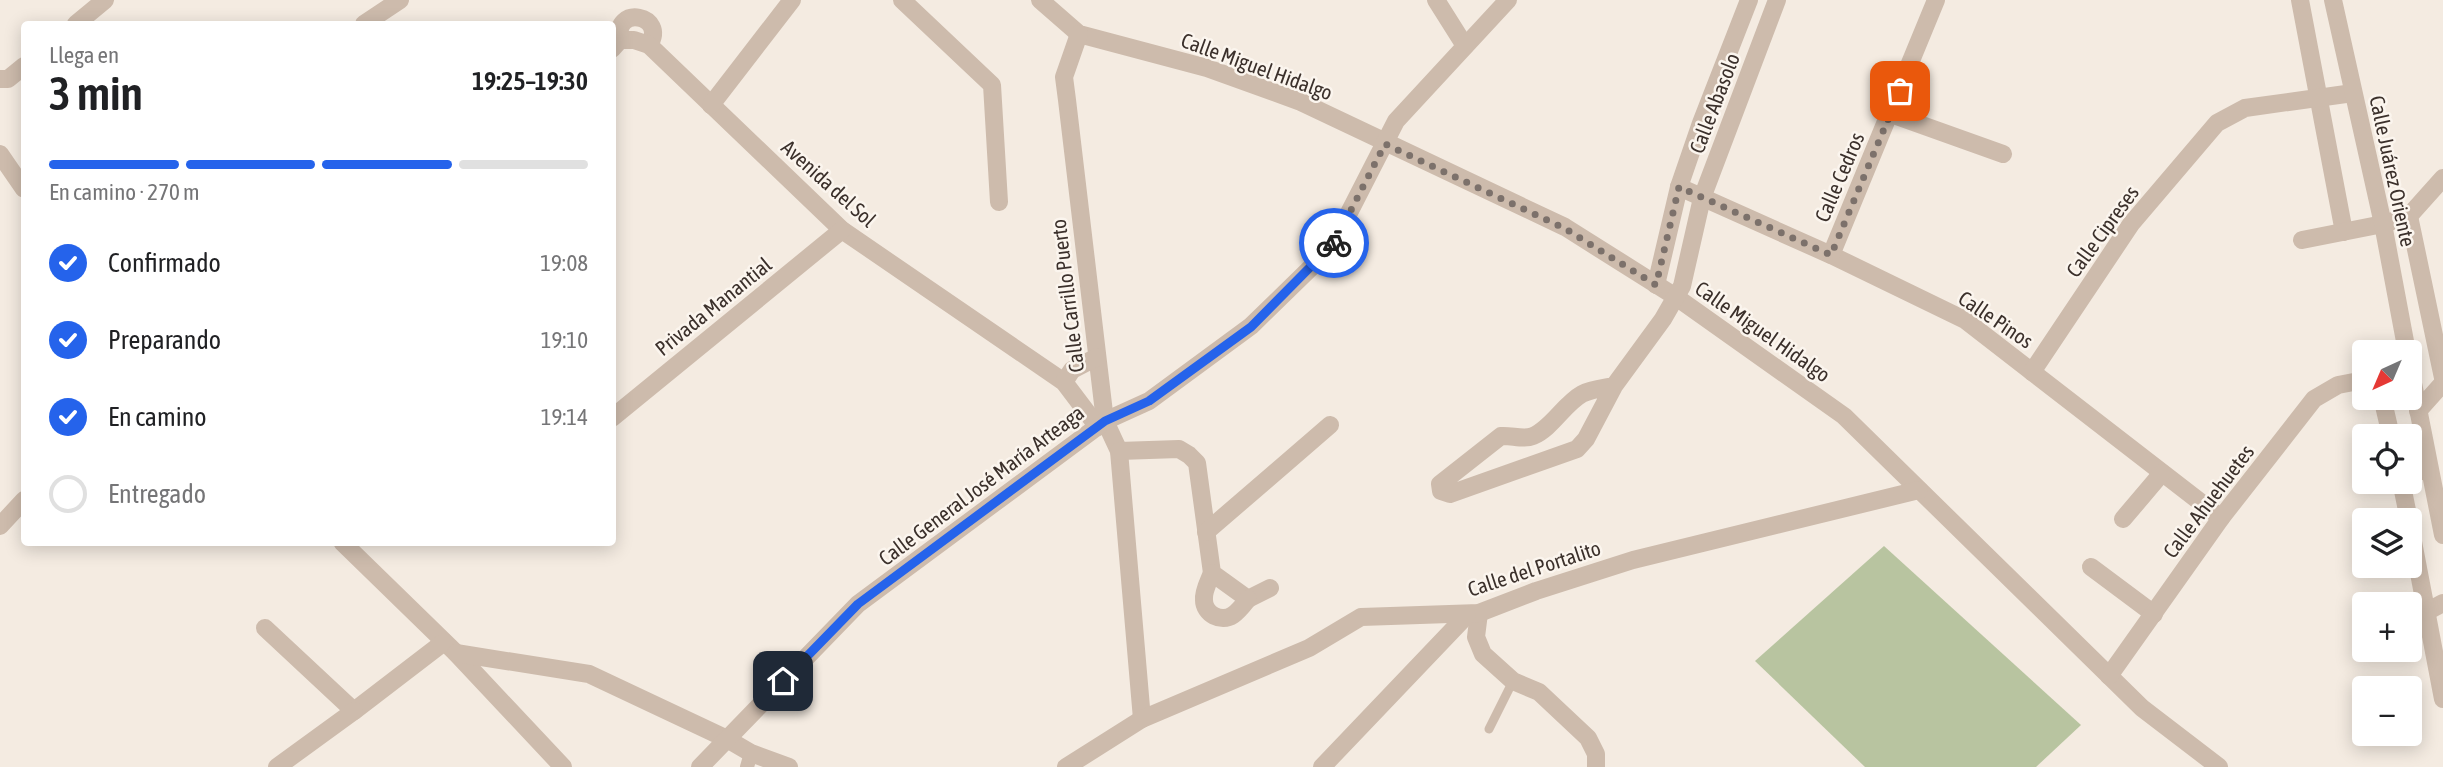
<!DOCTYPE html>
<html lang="es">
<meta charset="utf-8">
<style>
:root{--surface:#fff;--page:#f6f6f6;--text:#202124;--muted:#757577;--line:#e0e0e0;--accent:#2563eb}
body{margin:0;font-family:"Asap Condensed",sans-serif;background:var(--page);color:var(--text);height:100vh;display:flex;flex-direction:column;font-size:26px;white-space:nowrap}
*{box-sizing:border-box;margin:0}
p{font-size:23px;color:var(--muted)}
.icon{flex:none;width:38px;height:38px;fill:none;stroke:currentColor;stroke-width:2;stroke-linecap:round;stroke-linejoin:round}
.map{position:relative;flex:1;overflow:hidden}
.sheet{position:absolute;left:21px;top:21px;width:595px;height:525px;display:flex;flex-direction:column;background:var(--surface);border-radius:7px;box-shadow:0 4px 18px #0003}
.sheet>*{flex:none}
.needle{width:46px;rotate:224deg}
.fabs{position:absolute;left:2352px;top:340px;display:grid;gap:14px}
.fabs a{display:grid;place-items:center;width:70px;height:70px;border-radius:7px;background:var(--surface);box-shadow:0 4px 18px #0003;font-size:35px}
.pin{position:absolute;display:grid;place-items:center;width:60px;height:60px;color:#fff;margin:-30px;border-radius:14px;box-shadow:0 4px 10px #0006}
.courier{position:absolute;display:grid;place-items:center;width:70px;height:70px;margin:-35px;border:5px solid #2563eb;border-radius:50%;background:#fff;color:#222;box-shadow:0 2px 9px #0007}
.headline em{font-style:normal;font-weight:600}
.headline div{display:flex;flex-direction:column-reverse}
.headline{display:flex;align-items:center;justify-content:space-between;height:119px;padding:0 28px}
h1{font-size:46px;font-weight:600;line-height:52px}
.bar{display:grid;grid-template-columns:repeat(4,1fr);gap:10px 7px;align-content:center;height:84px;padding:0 28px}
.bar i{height:9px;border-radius:5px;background:var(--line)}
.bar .selected{background:var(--accent)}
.bar p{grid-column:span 4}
ol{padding:0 28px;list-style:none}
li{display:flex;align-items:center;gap:21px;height:77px}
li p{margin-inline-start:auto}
li .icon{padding:7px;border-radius:50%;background:var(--accent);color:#fff;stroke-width:4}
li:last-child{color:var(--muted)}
li i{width:38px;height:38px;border:4px solid var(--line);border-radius:50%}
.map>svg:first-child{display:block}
.green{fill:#b8c4a0}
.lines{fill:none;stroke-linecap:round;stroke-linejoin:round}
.service{stroke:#cdbbac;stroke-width:9}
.pedestrian{stroke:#cdbbac;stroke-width:14}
.minor{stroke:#cdbbac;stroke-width:18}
.tertiary{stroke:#cdbbac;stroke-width:18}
.done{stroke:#7c716b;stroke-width:7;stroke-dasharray:0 12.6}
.route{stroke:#2563eb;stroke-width:9}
.labels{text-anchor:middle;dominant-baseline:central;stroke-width:5;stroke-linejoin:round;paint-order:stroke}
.street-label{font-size:21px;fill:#3b302b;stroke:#fbf5ee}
</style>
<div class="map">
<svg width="2443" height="767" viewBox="0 0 2443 767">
<rect width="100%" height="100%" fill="#f4ebe1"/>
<polygon class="green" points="1884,546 2081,725 2036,767 1865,767 1755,661"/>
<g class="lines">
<polyline class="service" points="1489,729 1513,681"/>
<polyline class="pedestrian" points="747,767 751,753"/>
<g class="minor">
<polyline points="902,0 992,85 999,202"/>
<polyline points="1040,0 1079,34 1207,68 1301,102 1565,227 1676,297 1844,416 2142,708 2219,767"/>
<polyline points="1436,0 1465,46"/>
<polyline points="2300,0 2344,232"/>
<polyline points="76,24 105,0"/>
<polyline points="364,24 400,0"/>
<polyline points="1079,34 1064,77 1067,100 1105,421 1119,451 1142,719"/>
<path d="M620,40C613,4 668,15 649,45"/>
<polyline points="612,49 620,40 634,40 649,45 842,230 1064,382 1098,427"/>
<polyline points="0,79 8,79 24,66"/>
<polyline points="711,105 792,0"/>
<polyline points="1891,114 2003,154"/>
<polyline points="0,154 24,189"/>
<polyline points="1679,187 1831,255 1965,320 2221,518"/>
<polyline points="2409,216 2443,378"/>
<polyline points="2302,240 2383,224 2409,216 2443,178"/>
<polyline points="1831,255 1936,0"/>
<polyline points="1656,285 1679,187 1701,123 1749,0"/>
<polyline points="2032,372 2131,224 2217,123 2245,108 2353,93"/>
<polyline points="1064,382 1072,370 1097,357"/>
<path d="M1614,386C1604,388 1591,389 1582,394C1564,404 1552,428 1533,436C1524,440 1511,435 1501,436L1440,484L1441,491L1450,494L1577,449L1586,439L1614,386L1663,319L1682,286L1702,198L1777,0"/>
<polyline points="2382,397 2391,436"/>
<polyline points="2418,411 2443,383"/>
<polyline points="612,418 842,230"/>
<polyline points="1119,451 1179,449 1189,455 1197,463 1212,573 1248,599 1270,588"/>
<polyline points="2410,475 2429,468"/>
<polyline points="2401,481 2409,520"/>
<polyline points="2123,519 2162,473"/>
<polyline points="0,526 24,500"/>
<polyline points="2410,526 2443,699"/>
<polyline points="1206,532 1330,425"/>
<polyline points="342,542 456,653 563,767"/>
<polyline points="2091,567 2154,614"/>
<path d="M1212,573C1209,581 1203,591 1204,600C1204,614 1221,623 1233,615C1239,611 1244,604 1248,599"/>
<polyline points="2426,612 2443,603"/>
<polyline points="1479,613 1476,637 1483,654 1513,681 1539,692 1588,738 1596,754 1596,767"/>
<polyline points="265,628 354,711 444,642"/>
<polyline points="456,653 589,674 727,739 751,753 789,767"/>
<polyline points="2109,676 2221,518 2314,399 2338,385 2364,380"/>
<polyline points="277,767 354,711"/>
<polyline points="700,767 858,604 1105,421 1149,401 1251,326 1331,248 1396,121 1508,0"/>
<polyline points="1066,767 1142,719 1309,648 1361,617 1479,613 1536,591 1633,560 1919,490"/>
<polyline points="1322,767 1467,615"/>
</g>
<g class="tertiary">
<polyline points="2333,0 2383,224 2407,352"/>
<polyline points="2410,368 2443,535"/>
</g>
</g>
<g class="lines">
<polyline class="done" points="1334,243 1385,144 1564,228 1656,285 1679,187 1831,255 1900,91"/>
<polyline class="route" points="783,681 858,604 1105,421 1149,401 1251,327 1334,243"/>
</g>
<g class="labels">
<g class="street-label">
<text transform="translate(1257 66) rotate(20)">Calle Miguel Hidalgo</text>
<text transform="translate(1714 103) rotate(-69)">Calle Abasolo</text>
<text transform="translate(2393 171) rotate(78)">Calle Juárez Oriente</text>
<text transform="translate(1839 177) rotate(-67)">Calle Cedros</text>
<text transform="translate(829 183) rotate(42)">Avenida del Sol</text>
<text transform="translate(2102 231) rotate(-54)">Calle Cipreses</text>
<text transform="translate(1067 296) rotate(-97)">Calle Carrillo Puerto</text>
<text transform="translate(713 306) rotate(-39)">Privada Manantial</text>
<text transform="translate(1996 319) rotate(34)">Calle Pinos</text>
<text transform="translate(1763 331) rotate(35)">Calle Miguel Hidalgo</text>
<text transform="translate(981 485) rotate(-37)">Calle General José María Arteaga</text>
<text transform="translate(2208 501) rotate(-53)">Calle Ahuehuetes</text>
<text transform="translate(1534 568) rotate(-18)">Calle del Portalito</text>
</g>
</g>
</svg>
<div class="fabs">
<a><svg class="needle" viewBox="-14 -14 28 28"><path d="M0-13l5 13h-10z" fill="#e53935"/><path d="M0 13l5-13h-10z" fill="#757577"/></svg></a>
<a><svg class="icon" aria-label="locate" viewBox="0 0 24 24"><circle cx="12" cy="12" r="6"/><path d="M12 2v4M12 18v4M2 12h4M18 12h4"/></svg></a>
<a><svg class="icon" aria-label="layers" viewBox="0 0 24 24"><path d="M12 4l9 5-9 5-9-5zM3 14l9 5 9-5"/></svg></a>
<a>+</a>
<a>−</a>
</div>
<div class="pin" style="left:1900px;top:91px;background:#ea580c"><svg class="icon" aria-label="bag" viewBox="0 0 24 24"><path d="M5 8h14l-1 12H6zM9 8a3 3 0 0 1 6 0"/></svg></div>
<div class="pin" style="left:783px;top:681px;background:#1f2937"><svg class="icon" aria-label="home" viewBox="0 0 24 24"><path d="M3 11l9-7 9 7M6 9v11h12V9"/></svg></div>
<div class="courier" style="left:1334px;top:243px"><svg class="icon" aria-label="bike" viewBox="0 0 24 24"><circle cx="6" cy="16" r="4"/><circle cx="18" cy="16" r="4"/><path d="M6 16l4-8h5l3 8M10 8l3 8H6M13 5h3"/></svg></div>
<section class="sheet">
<div class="headline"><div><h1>3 min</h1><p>Llega en</p></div><em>19:25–19:30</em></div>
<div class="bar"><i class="selected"></i><i class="selected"></i><i class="selected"></i><i></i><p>En camino · 270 m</p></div>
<ol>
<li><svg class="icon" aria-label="check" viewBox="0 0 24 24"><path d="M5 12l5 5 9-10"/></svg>Confirmado<p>19:08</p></li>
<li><svg class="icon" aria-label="check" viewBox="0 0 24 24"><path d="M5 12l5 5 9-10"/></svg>Preparando<p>19:10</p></li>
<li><svg class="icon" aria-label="check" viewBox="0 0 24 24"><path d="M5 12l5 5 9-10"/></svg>En camino<p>19:14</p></li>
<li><i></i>Entregado</li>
</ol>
</section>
</div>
